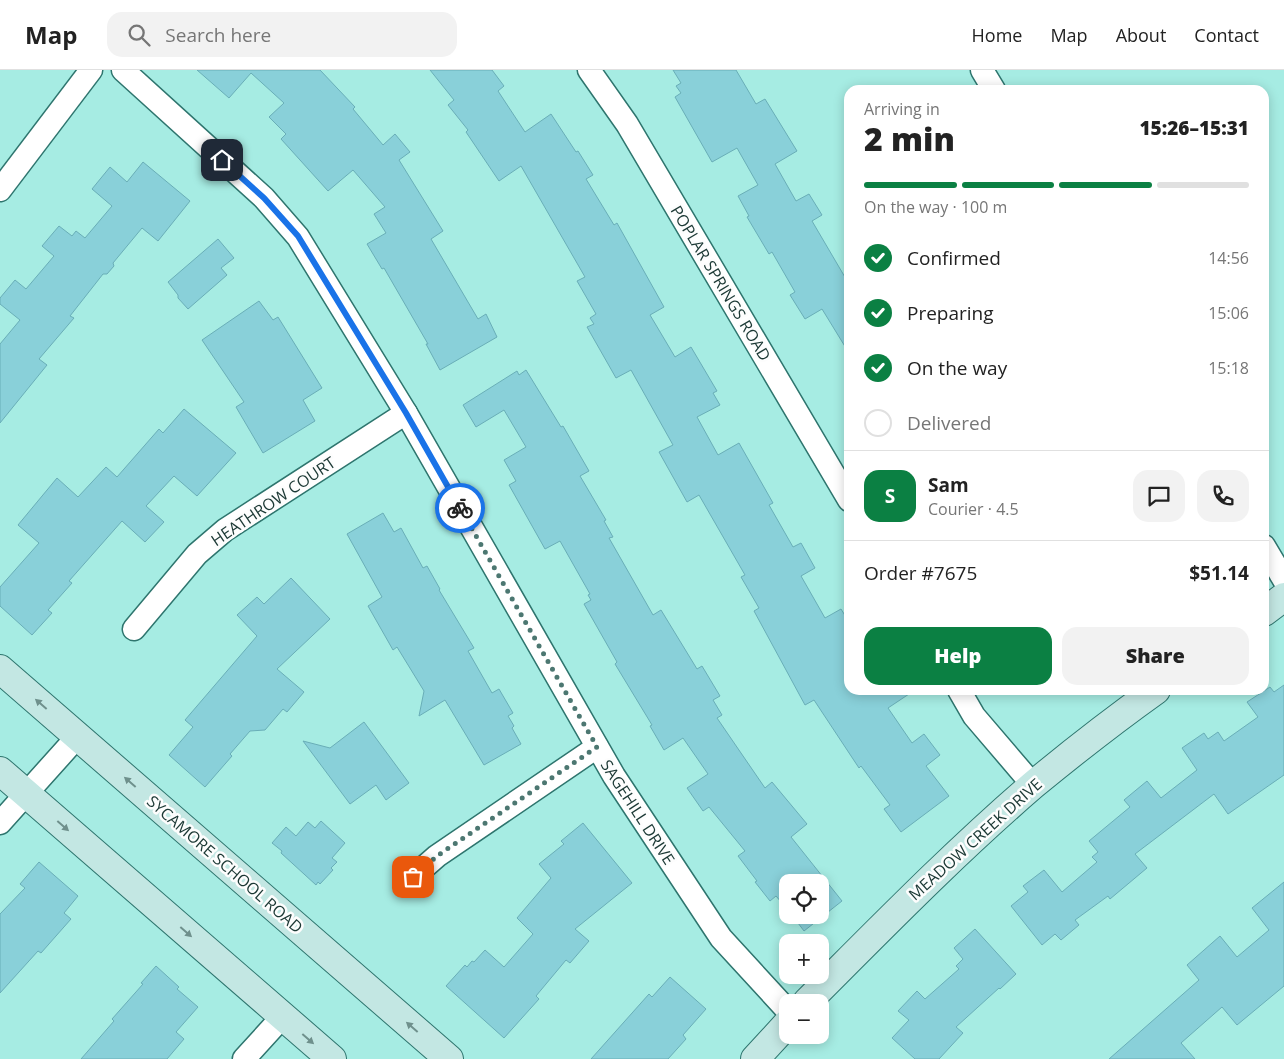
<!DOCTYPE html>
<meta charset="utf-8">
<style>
:root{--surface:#fff;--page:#f2f2f2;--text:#222;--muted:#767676;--line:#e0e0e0;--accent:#0b8043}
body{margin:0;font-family:"Open Sans",sans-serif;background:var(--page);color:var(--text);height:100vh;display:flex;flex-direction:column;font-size:19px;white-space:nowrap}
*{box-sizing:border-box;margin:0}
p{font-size:16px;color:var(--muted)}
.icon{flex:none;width:28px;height:28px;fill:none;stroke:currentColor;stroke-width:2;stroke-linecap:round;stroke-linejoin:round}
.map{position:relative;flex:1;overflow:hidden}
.sheet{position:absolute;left:844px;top:15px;width:425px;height:610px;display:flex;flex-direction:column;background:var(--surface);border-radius:15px;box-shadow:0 2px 12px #0003}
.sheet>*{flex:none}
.tools{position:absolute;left:779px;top:804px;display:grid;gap:10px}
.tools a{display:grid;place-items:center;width:50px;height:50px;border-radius:10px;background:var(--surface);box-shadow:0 2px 12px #0003;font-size:25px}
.pin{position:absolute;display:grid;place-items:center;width:42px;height:42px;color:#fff;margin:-21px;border-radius:10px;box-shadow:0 2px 8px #0006}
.courier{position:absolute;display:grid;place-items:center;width:50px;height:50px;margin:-25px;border:4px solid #1a73e8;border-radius:50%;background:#fff;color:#222;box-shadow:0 1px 6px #0007}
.headline em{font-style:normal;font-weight:800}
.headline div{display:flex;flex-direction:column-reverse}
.headline{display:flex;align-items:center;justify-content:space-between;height:85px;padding:0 20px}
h1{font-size:32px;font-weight:800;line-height:38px}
.bar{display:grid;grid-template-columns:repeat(4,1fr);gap:8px 5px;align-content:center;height:60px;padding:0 20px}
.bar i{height:6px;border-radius:4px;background:var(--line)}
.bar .current{background:var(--accent)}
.bar p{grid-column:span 4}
.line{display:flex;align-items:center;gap:12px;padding:0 20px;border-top:1px solid var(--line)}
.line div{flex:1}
.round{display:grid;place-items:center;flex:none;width:52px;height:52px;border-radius:15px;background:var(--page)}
ol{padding:0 20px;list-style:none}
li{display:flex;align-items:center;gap:15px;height:55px}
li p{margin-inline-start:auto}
li .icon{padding:5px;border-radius:50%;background:var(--accent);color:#fff;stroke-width:4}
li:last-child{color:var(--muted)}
li i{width:28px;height:28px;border:2px solid var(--line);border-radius:50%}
.action{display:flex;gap:10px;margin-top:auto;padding:10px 20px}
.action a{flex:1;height:58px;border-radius:15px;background:var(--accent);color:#fff;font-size:20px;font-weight:800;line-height:58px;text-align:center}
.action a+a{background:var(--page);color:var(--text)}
header{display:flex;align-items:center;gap:30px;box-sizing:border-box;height:70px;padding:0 25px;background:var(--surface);border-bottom:1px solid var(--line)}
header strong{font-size:24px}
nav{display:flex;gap:28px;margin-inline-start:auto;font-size:18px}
.search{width:350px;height:45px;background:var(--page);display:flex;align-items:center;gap:12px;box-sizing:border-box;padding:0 18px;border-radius:15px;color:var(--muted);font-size:19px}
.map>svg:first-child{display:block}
.building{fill:#89d0d9;stroke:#69aeb7}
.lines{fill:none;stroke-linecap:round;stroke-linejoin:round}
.street-casing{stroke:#2e756e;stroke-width:25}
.secondary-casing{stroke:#2e756e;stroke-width:30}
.street{stroke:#fff;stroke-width:22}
.secondary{stroke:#c3e7e3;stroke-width:28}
.oneway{fill:#6f908c}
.done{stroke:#4c7771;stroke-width:5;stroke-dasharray:0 9}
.route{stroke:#1a73e8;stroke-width:6}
.labels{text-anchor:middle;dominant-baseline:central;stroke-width:5;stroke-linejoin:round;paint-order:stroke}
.street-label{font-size:16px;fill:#1b3834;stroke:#fdfdfd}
</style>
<header>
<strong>Map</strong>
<div class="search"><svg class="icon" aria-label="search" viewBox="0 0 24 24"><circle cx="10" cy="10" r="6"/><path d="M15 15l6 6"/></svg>Search here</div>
<nav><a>Home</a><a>Map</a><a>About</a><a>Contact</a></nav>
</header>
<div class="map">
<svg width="1284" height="989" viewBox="0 0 1284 989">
<rect width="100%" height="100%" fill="#a6ece3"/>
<g class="building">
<polygon points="197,0 320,0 355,37 353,39 383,75 395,64 410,82 399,90 443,161 431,169 478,249 486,244 497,267 440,300 426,274 428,274 384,198 382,199 367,174 386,163 374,144 385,137 353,100 328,121 281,69 286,64 269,47 284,33 251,3 229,28"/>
<polygon points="430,0 492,0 504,16 498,21 525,62 551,44 576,82 578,81 593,105 586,109 614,155 617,153 664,237 650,245 675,287 691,277 717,321 713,323 720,335 697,347 718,385 739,373 773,433 769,435 793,477 801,473 815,498 801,506 825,548 841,539 849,552 849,620 915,620 888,638 912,673 924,664 940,685 926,696 949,726 901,762 884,739 890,735 861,696 859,698 814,630 805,635 754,541 759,538 741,507 745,505 699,425 687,432 659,382 673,375 631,300 616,308 587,257 594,254 590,248 596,244 577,211 585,207 521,96 499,111 466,62 468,60 448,35 454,30"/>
<polygon points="673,0 736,0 756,34 765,29 797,81 775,94 796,131 809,124 822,145 812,151 849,214 849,283 822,239 805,249 790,225 795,222 772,182 769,184 747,147 749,146 738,126 758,115 737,78 712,92 675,27 681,23 676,16 681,13"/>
<polygon points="143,92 190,131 158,171 142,158 113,193 114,196 107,204 103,204 70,246 74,248 39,289 47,295 0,353 0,274 20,250 0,234 0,228 15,210 26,219 54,186 42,176 59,156 72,166 76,161 85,168 112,136 92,119 110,97 127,112"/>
<polygon points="218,169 234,188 221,198 227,205 188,239 178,228 178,225 168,212"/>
<polygon points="259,231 273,250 278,247 322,318 303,330 315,351 263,383 236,337 244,332 202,270"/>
<polygon points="526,300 561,357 563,356 589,401 580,406 606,450 604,451 613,467 609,468 653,545 661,540 697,599 702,596 720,626 713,630 722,645 717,648 765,718 772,712 807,754 791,767 842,831 804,861 792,845 820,845 820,812 788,812 788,840 776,826 770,831 755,812 757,811 738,786 745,781 709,737 703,741 687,718 708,704 683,668 664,680 650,656 652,655 615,594 617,592 584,534 591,530 588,525 590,524 560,471 545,479 509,415 516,411 504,390 526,377 504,340 476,357 463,335 517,301 519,305"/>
<polygon points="184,339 236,383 197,426 174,406 146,436 164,452 145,472 122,451 69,511 72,513 48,540 52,543 32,565 0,536 0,517 39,473 18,455 57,408 78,427 106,397 117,407 159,359 163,363"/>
<polygon points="383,443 394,462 401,458 423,498 427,496 440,519 439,520 474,578 468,581 492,623 499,619 513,643 508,646 514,656 512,658 521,674 484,695 445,630 419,646 424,621 397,577 393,580 368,536 382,527 347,464"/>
<polygon points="291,508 330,549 277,599 304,622 287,642 283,639 265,660 250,661 230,684 232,686 205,717 169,685 193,657 185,650 257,566 237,545 257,527 264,534"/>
<polygon points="1284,615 1284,705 1228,744 1214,724 1135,784 1147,798 1110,829 1108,826 1075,850 1079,855 1061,870 1055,864 1042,875 1011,836 1028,822 1023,816 1044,800 1062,822 1097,792 1092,787 1098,782 1089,771 1130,737 1124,730 1147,711 1161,728 1197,700 1182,678 1204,663 1208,669 1218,662 1224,671 1258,647 1247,632 1270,617 1274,622"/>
<polygon points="364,652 409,713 386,730 376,715 350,734 303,671 330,678"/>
<polygon points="321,751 345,773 332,788 337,792 331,798 333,800 320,814 318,812 316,815 281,783 282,781 272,773 286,757 296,766 308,752 315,758"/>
<polygon points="583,753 632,813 575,859 589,871 570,893 566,890 536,926 539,929 504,968 446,916 465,895 467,897 472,891 474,892 485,880 504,897 533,864 517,848 551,808 539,794 564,774 561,771"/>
<polygon points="39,792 78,826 64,843 71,849 41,883 38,881 0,923 0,844 25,818 20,814"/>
<polygon points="1284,812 1284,916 1237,955 1222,937 1181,973 1195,989 1109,989 1199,910 1187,895 1220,866 1237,887 1269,860 1252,838"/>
<polygon points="975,859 1016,904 1000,919 999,918 956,957 963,963 939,989 915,989 892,968 909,950 898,941 917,921 925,929 959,899 956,896 963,889 954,878"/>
<polygon points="156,896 179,917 177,919 198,937 176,962 184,969 167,989 81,989 114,951 112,949 143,914 141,913"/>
<polygon points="670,907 706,939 683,965 686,969 668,989 591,989 649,924 652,927"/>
</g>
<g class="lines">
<g class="street-casing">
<g id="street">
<polyline points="123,0 264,128 298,167 406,343 614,706 721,868 788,941"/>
<polyline points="589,0 627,54 849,430"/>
<polyline points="982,0 994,20"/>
<polyline points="0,120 91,0"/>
<polyline points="1264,476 1284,510"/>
<polyline points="134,559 197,484 225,460 406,343"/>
<polyline points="959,620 974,646 1033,715"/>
<polyline points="0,753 78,666"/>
<polyline points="413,807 437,786 597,677"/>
<polyline points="244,989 283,946"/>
</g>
</g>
<g class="secondary-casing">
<g id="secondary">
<polyline points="1264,542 1284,527"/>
<polyline points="0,599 449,989"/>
<polyline points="0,701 332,989"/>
<path d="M807,932C881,858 954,783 1033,715C1073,682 1114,650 1156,620"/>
<polyline points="755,989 788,953"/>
</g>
</g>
<use href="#street" class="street"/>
<use href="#secondary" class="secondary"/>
</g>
<defs><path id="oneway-solid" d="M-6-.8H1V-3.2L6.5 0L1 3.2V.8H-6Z" transform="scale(1.25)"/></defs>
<g class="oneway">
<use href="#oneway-solid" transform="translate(41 634) rotate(-139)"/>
<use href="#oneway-solid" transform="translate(130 712) rotate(-139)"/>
<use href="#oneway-solid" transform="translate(63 756) rotate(41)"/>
<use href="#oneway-solid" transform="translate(186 862) rotate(41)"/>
<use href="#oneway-solid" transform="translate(412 957) rotate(-139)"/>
<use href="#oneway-solid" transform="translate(308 969) rotate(41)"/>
</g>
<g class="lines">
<polyline class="done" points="413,807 437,786 597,677 460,438"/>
<polyline class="route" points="222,90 264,128 298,166 406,343 460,438"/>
</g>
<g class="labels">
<g class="street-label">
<text transform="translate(721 213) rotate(59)">POPLAR SPRINGS ROAD</text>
<text transform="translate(273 431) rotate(-34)">HEATHROW COURT</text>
<text transform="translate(638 742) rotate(57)">SAGEHILL DRIVE</text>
<text transform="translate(975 769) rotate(-42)">MEADOW CREEK DRIVE</text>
<text transform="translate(225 794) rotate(41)">SYCAMORE SCHOOL ROAD</text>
</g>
</g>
</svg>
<div class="tools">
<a><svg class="icon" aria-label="locate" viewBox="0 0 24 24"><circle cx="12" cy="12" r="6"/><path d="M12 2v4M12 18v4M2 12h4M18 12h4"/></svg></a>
<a>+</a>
<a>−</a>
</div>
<div class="pin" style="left:413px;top:807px;background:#ea580c"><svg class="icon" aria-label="bag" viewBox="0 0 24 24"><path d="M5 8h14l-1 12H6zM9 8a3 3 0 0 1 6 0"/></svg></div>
<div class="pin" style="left:222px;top:90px;background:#1f2937"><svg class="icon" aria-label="home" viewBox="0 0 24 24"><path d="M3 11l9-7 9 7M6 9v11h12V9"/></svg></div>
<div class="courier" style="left:460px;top:438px"><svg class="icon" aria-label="bike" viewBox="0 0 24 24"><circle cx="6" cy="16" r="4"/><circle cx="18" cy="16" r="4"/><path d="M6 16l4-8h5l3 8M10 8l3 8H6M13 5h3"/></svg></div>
<section class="sheet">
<div class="headline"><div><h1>2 min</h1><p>Arriving in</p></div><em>15:26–15:31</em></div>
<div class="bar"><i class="current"></i><i class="current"></i><i class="current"></i><i></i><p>On the way · 100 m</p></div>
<ol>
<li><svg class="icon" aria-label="check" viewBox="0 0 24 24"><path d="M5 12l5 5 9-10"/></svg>Confirmed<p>14:56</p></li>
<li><svg class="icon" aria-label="check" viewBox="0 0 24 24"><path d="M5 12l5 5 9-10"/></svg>Preparing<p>15:06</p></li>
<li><svg class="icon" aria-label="check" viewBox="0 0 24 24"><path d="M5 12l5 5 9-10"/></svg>On the way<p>15:18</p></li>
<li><i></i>Delivered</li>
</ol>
<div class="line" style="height:90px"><b class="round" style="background:var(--accent);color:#fff">S</b><div><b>Sam</b><p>Courier · 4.5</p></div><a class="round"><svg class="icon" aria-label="chat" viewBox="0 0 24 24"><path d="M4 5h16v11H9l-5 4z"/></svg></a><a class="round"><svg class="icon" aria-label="phone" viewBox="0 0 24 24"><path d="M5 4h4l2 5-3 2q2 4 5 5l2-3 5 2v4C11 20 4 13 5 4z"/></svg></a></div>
<div class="line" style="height:65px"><div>Order #7675</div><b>$51.14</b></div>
<div class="action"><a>Help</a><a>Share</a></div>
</section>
</div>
